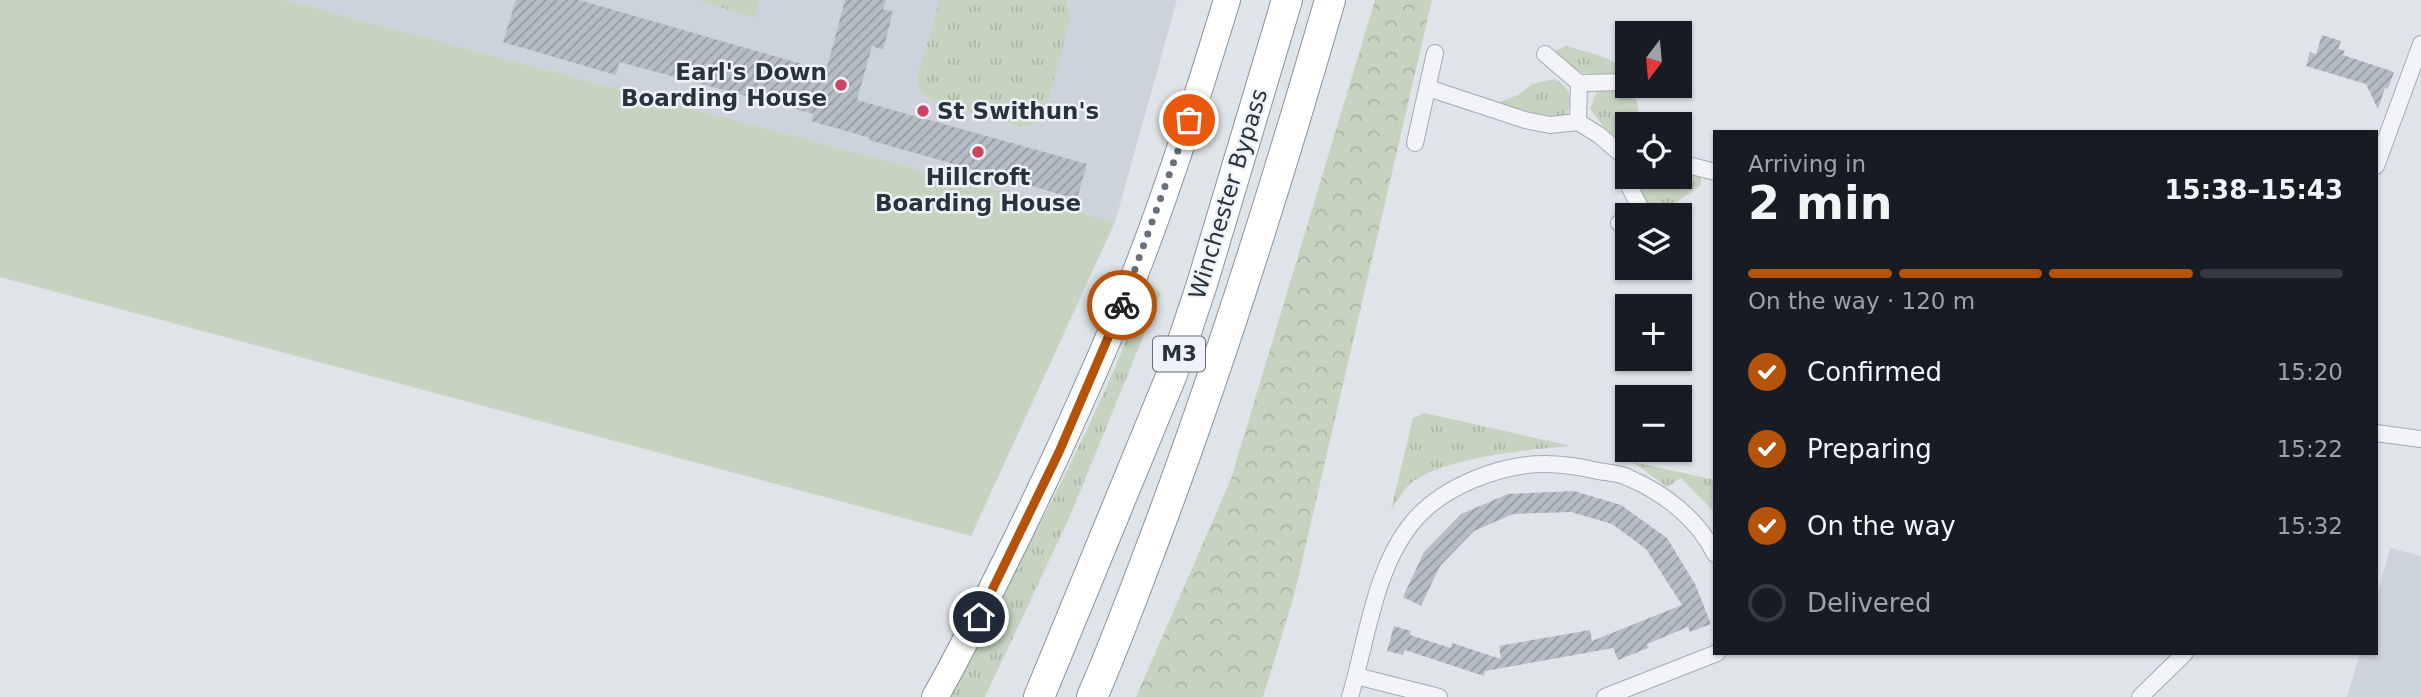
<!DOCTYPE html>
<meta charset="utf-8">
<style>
:root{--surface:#171b24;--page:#242831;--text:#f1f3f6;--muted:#9ea1a6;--line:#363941;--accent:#b45309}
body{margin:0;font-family:"DejaVu Sans",sans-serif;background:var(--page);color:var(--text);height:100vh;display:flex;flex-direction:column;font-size:26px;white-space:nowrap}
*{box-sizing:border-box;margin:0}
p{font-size:23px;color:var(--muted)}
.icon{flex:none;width:38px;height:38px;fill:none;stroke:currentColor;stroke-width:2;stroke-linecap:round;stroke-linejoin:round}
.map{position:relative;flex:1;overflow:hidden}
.drawer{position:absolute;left:1713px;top:130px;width:665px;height:525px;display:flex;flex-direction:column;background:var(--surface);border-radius:0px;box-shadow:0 2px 5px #0004}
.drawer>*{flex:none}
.needle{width:46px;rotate:196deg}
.buttons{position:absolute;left:1615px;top:21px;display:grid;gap:14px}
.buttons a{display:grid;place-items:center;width:77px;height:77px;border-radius:0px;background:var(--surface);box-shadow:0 2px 5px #0004;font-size:35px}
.pin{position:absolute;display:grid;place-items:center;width:60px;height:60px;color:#fff;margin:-30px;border:4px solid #fff;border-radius:50%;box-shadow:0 2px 7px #0007}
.courier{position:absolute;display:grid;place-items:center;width:70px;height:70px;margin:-35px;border:5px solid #b45309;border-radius:50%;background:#fff;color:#222;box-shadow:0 2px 9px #0007}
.overview em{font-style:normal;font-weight:700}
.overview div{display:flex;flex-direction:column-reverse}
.overview{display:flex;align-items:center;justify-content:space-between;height:119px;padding:0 35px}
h1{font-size:46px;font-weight:700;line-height:52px}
.bar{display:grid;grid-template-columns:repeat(4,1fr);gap:10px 7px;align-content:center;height:84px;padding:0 35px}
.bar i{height:9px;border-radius:5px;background:var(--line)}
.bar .selected{background:var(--accent)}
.bar p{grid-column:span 4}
ol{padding:0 35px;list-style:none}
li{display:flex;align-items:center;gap:21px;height:77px}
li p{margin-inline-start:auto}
li .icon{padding:7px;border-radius:50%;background:var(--accent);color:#fff;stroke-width:4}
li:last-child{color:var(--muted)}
li i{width:38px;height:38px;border:4px solid var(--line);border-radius:50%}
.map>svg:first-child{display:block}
.built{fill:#cdd3db}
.grass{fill:url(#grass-tufts)}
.forest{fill:url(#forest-crowns)}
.green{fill:#c6d3c0}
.building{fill:url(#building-hatch)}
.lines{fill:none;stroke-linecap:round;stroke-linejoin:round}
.minor-casing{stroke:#a4abb3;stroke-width:18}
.trunk-casing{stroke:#87929f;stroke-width:28}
.motorway-casing{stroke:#87929f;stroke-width:32}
.minor{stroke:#f2f4f7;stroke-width:16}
.trunk{stroke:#fff;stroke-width:26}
.motorway{stroke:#fff;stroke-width:30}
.done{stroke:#68717b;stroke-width:7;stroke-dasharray:0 12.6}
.route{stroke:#b45309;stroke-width:9}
.poi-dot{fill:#cf4363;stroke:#eff2f6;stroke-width:2.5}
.labels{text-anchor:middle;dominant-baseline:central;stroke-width:5;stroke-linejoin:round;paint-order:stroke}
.shield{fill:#eff2f6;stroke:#646c77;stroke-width:2}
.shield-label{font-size:21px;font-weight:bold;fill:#283340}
.poi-label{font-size:23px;font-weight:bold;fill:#283340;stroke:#eff2f6;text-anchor:end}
.street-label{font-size:23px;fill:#283340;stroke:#eff2f6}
</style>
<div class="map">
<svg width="2421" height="697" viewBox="0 0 2421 697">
<defs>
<pattern id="grass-tufts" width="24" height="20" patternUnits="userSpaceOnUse" patternTransform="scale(1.75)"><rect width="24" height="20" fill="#c6d3c0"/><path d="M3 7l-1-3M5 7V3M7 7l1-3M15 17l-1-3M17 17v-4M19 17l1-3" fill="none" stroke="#aab6a6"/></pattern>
<pattern id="forest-crowns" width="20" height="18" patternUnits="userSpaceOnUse" patternTransform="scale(1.75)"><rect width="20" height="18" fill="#c6d3c0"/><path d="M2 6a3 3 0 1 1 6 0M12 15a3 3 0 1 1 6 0" fill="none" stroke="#aab6a6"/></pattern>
<pattern id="building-hatch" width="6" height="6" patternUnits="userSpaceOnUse" patternTransform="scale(1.75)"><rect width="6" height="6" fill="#b6bdc6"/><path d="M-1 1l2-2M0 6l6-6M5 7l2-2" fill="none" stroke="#949aa2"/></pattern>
</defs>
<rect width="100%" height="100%" fill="#dfe4e9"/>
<g class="built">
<polygon points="285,0 1177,0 1115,222"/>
<polygon points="2390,548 2421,556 2421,697 2347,697 2360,653 2376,653 2377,596"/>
</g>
<g class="grass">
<polygon points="698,0 760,0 755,18"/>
<polygon points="940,0 1066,0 1070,19 1045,113 1032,125 1022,127 932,101 921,92 917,78"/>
<path d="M1566,46C1582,51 1622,59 1627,74L1597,76L1569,69L1551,53Z"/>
<path d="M1555,79C1572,89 1572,99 1566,116L1549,121L1499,102L1518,95L1532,84Z"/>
<path d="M1611,88C1637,91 1640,99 1638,124H1628L1627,149L1604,127L1590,109L1597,91Z"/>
<polygon points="1680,171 1701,175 1701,185 1675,203 1672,215 1652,215 1636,190 1644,177 1680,177"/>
<path d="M1148,283L1161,293L1070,516L985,697H947C1019,562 1097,428 1148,283Z"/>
<path d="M1425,413L1571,446C1532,449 1434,458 1407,487C1401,494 1396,502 1391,510L1413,418Z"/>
<polygon points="1633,462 1715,480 1715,513 1681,478 1667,487"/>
</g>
<polygon class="forest" points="1375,0 1432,0 1294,596 1263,697 1136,697 1231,479"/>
<polygon class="green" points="0,0 285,0 1115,222 971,536 0,277"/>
<g class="building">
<polygon points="516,0 579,0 826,71 845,0 886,0 883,9 893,12 883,50 872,46 857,100 1087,164 1077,199 869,140 870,138 811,121 814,114 619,62 616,75 503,42"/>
<polygon points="2322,35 2341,41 2338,49 2345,51 2343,55 2394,72 2388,89 2385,88 2378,109 2366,84 2306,66 2310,52 2316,54"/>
<polygon points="1574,491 1621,505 1667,538 1695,584 1711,624 1690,632 1688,627 1647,644 1648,648 1618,660 1613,648 1485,671 1484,676 1405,650 1403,655 1387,651 1394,626 1411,631 1410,635 1451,648 1452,643 1501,659 1499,646 1590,630 1592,641 1682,605 1646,549 1612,524 1571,512 1513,514 1474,531 1440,566 1421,606 1403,597 1424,552 1461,514 1508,494"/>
</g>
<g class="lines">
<g class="minor-casing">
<g id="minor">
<polyline points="1545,54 1579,83 1578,122"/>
<polyline points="1579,83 1628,82"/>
<polyline points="1428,88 1525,120 1550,125 1578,122 1599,135 1628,160"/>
<polyline points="1415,143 1435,53"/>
<polyline points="1680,163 1715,172"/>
<polyline points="2376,166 2421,44"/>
<polyline points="1628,177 1630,188 1644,215"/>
<polyline points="1619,223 1628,219"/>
<polyline points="2376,433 2421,439"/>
<polyline points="1356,676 1439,697"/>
<path d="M1350,697C1367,640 1374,570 1412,523C1441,487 1500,464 1545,464C1563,464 1581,467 1598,471C1608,473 1620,473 1629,478C1664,493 1698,519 1715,554"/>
<polyline points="1605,697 1717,653"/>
<polyline points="2140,697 2185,653"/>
</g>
</g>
<g class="trunk-casing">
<path id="trunk" d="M935,697C966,643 992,588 1020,532C1063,443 1104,353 1140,261C1173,175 1200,88 1227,0"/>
</g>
<g class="motorway-casing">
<g id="motorway">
<polyline points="1039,697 1172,374 1202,284 1287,0"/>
<path d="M1092,697C1117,640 1138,582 1160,524C1224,352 1279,177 1330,0"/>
</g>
</g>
<use href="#minor" class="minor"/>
<use href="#trunk" class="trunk"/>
<use href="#motorway" class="motorway"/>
</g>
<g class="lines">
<polyline class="done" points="1122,305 1189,120"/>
<polyline class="route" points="979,617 1059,452 1122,305"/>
</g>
<g class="poi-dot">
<circle cx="841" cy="85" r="7"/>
<circle cx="923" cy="111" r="7"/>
<circle cx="978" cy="152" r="7"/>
</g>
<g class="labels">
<rect class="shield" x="1153" y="336.5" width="52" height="35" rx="5"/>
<g class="shield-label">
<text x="1179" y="354">M3</text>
</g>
<g class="poi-label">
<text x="827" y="72">Earl's Down<tspan x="827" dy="26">Boarding House</tspan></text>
<text x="937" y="111" text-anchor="start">St Swithun's</text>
<text x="978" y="177" text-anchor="middle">Hillcroft<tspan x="978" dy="26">Boarding House</tspan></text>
</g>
<g class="street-label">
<text transform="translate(1228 194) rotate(-73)">Winchester Bypass</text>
</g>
</g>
</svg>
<div class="buttons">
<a><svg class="needle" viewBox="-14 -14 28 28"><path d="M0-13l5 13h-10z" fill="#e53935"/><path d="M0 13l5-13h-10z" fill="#9ea1a6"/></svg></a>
<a><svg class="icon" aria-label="locate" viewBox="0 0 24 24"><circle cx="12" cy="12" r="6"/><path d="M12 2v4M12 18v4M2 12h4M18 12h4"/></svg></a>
<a><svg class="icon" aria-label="layers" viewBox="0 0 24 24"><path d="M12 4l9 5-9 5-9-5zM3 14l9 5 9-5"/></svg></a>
<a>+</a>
<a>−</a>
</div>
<div class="pin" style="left:1189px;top:120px;background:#ea580c"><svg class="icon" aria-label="bag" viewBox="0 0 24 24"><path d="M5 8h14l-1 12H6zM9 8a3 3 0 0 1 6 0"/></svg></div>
<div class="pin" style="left:979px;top:617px;background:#1f2937"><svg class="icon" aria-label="home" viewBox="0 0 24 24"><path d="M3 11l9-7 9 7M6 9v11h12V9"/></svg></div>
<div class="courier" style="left:1122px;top:305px"><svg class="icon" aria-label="bike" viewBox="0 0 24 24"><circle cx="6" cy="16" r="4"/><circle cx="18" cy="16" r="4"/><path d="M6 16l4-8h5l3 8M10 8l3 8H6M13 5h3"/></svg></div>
<section class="drawer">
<div class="overview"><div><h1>2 min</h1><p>Arriving in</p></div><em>15:38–15:43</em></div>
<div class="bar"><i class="selected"></i><i class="selected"></i><i class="selected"></i><i></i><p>On the way · 120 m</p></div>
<ol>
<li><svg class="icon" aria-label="check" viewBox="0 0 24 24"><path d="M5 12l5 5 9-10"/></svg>Confirmed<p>15:20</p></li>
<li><svg class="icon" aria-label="check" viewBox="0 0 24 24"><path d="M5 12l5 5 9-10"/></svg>Preparing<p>15:22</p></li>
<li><svg class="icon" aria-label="check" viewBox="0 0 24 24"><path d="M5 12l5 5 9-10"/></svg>On the way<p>15:32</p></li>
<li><i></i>Delivered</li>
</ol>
</section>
</div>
